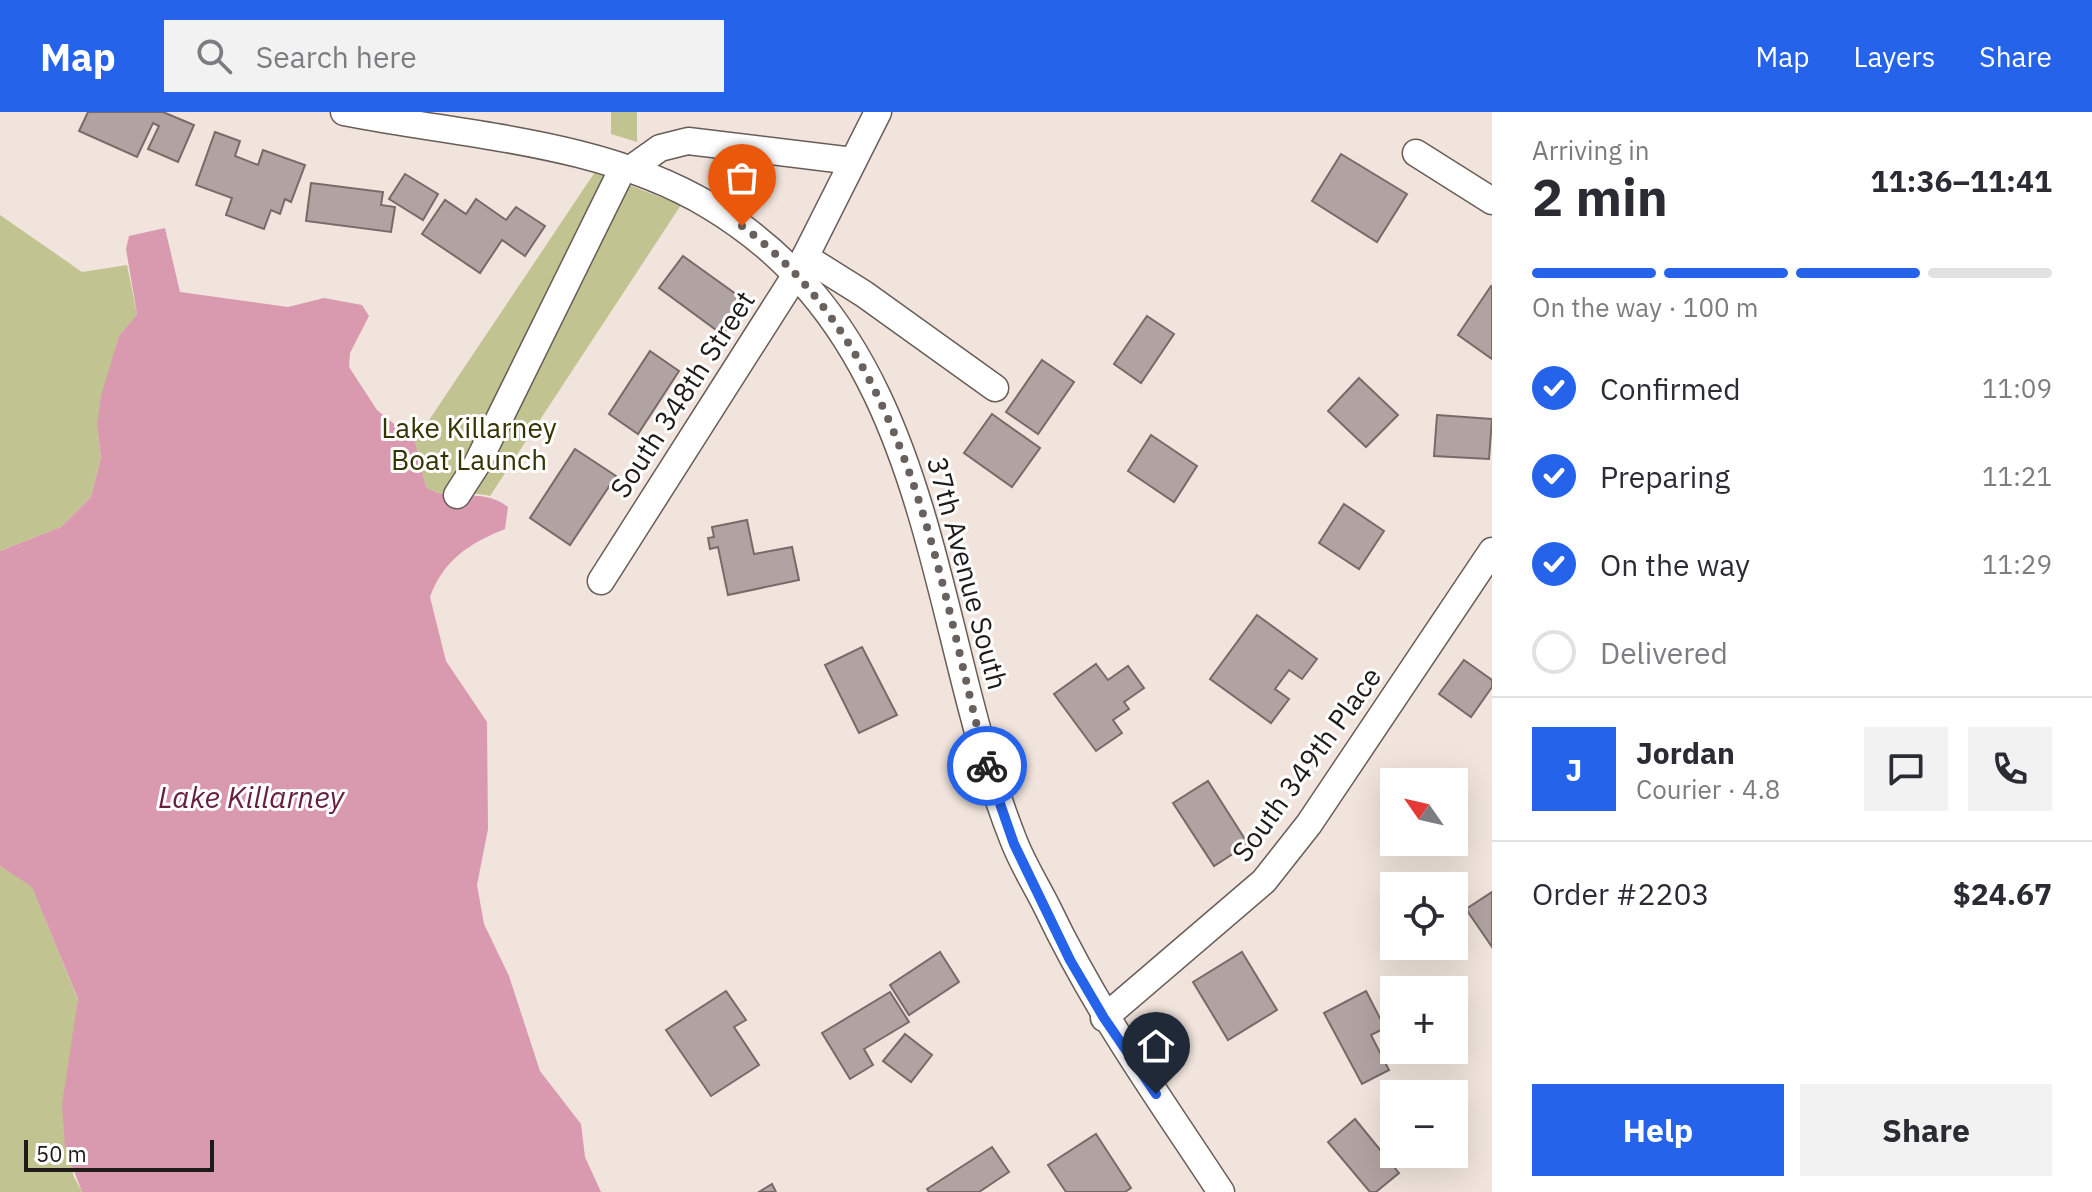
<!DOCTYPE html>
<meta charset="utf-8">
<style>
:root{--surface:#fff;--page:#f2f2f3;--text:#2b2b33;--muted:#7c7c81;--line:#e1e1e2;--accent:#2563eb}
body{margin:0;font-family:"IBM Plex Sans",sans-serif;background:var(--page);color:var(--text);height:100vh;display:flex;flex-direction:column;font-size:30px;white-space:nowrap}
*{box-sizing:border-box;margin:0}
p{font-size:26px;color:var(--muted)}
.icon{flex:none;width:44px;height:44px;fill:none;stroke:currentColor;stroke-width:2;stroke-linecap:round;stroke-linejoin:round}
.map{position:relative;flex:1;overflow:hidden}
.drawer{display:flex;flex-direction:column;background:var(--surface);width:600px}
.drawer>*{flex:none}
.needle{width:52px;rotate:304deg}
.controls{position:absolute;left:1380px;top:656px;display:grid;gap:16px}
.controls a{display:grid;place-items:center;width:88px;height:88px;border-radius:0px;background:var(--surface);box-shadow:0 8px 32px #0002;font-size:40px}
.scale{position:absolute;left:24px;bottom:20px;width:190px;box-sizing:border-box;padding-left:8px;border:4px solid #1f1b18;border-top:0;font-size:22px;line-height:28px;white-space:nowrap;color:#1f1b18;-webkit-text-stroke:6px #fff;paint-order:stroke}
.pin{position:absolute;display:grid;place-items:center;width:68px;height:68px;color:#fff;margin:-82px -34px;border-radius:50% 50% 50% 0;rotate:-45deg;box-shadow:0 0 8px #0007}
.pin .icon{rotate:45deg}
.courier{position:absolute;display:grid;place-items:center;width:80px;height:80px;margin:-40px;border:6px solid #2563eb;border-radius:50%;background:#fff;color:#222;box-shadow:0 2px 10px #0007}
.overview em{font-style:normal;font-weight:800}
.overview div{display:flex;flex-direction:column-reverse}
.overview{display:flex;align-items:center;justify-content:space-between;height:136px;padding:0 40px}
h1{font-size:52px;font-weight:800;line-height:60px}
.bar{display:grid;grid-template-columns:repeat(4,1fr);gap:12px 8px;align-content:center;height:96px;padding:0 40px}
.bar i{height:10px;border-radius:6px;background:var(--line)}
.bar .active{background:var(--accent)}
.bar p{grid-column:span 4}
.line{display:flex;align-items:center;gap:20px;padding:0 40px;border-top:2px solid var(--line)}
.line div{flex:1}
.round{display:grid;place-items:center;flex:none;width:84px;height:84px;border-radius:0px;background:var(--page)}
ol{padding:0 40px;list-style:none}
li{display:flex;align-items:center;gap:24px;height:88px}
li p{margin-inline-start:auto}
li .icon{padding:8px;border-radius:50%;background:var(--accent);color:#fff;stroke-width:4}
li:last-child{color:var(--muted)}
li i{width:44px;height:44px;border:4px solid var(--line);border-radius:50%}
.action{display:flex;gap:16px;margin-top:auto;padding:16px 40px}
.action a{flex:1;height:92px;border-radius:0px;background:var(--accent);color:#fff;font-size:32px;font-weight:800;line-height:92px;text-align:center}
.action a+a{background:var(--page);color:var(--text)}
header{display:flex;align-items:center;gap:48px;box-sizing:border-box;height:112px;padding:0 40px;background:var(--accent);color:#fff}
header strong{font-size:38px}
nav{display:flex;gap:44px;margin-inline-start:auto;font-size:28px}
.search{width:560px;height:72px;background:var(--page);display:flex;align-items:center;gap:20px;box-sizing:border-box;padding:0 28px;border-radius:0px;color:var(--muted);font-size:30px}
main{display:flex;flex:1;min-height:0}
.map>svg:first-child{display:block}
.green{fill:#c1c490}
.water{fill:#d99ab0}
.building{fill:#b1a3a1;stroke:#776a69;stroke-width:2}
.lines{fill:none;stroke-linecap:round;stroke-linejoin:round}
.minor-casing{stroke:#685d57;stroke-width:29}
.minor{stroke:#fff;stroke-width:26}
.done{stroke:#68615d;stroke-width:8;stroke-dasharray:0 14.4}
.route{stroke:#2563eb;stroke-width:10}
.labels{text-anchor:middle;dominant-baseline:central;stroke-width:6;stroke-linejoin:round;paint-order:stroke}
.street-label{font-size:28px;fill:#1f1b18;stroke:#fff}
.park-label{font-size:28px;fill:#353504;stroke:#fff}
.water-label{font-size:30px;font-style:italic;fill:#671e3f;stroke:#fff}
</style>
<header>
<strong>Map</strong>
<div class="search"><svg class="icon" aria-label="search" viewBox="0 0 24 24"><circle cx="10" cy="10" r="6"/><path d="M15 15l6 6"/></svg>Search here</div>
<nav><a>Map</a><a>Layers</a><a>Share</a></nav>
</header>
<main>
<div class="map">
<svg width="1492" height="1080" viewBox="0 0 1492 1080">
<rect width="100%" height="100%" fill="#f0e4dc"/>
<g class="green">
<polygon points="611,0 637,0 637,30 611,22"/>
<path d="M595,60L681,93L490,384C468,378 447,389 426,375L415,329Z"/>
<polygon points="0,103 82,160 127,153 137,202 119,224 97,313 101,345 91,385 61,415 0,439"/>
<polygon points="0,754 32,774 78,888 72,938 73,1063 82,1080 0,1080"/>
</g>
<path class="water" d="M165,116L180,180L288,195L324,186L362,193L369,204L350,241L349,255L377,298L415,329L426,375C454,393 479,373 508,395L505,417C469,431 443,449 430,485L446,549L487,610L488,717L477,773L484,812L509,864L540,959L581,1012L585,1045L601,1080H82L65,1035L62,992L78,887L32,775L0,754V439L61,415L91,385L101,345L97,313L101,284L119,224L137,202L126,137L129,124Z"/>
<g class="building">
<polygon points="88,0 163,0 194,13 178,50 148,37 159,14 153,11 137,45 79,19"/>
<polygon points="215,20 240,29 235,44 258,53 263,38 305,53 291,90 285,87 280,102 271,98 264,117 226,103 232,86 196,73"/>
<polygon points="1341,42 1407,82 1377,130 1312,89"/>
<polygon points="405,62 438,82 423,108 389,87"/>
<polygon points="311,71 383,80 381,93 395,95 391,120 306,109"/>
<polygon points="476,87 506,108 516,95 545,114 525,144 502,128 480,161 422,122 445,88 466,102"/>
<polygon points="683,144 747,190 723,223 659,176"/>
<polygon points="1491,174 1492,175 1492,247 1458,223"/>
<polygon points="1147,204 1174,222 1141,271 1114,252"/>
<polygon points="650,239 679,259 638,322 609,302"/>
<polygon points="1042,248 1074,270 1038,322 1006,300"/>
<polygon points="1359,266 1398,303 1366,335 1328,299"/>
<polygon points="992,302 1040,336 1012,375 964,341"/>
<polygon points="1437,303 1492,307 1489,347 1434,344"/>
<polygon points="1151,323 1197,354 1174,390 1128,359"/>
<polygon points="575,337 616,364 570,433 530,406"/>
<polygon points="1344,392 1384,419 1359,457 1319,431"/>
<polygon points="747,408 754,442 792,435 799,468 728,483 718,435 710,437 708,426 714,425 712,415"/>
<polygon points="1257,503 1317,547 1302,567 1289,558 1275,577 1289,587 1271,611 1210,567"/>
<polygon points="862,535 897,603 859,621 825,553"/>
<polygon points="1464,548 1492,568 1492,575 1471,605 1439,582"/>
<polygon points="1096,552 1108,568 1128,554 1144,576 1124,590 1129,597 1113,608 1122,621 1096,639 1054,582"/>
<polygon points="1208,669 1248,732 1214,754 1173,691"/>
<polygon points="1492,780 1492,835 1466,797"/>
<polygon points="940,840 959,870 909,903 890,873"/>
<polygon points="1242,840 1277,898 1228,928 1193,870"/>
<polygon points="726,879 746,908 734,915 759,953 711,984 666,918"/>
<polygon points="1366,879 1385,916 1371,923 1389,958 1362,972 1324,901"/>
<polygon points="890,880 909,910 864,937 873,953 850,967 822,921"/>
<polygon points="905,922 932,943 911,970 883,949"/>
<polygon points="1355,1007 1399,1061 1376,1080 1370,1080 1328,1030"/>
<polygon points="1096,1022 1131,1076 1125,1080 1066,1080 1048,1053"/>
<polygon points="992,1035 1009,1060 979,1080 929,1080 927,1077"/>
<polygon points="772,1072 776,1080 759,1080"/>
</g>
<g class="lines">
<g class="minor-casing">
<g id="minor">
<path d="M344,0C465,24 602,29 710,94C938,231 926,507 1013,727C1022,751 1036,773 1047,795C1097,900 1158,984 1221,1080"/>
<polyline points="1416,41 1492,89"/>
<polyline points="629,58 660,36 688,29 853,49"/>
<polyline points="805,145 864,182 995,276"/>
<polyline points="457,383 477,352 623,56"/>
<polyline points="601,469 797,161 878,0"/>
<polyline points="1104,906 1264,769 1309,712 1492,439"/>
</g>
</g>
<use href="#minor" class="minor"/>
</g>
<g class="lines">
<path class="done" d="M742,114C911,241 937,463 987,654"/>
<polyline class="route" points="987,654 1014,732 1070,848 1104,906 1156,982"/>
</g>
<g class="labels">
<g class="street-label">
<text transform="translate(682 282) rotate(-57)">South 348th Street</text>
<text transform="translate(968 461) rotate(75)">37th Avenue South</text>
<text transform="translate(1306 652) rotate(-54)">South 349th Place</text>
</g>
<g class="park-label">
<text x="469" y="315">Lake Killarney<tspan x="469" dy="32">Boat Launch</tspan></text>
</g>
<g class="water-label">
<text x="251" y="684">Lake Killarney</text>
</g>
</g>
</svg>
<div class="controls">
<a><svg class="needle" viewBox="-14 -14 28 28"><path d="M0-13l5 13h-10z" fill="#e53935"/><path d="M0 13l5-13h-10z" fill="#7c7c81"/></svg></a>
<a><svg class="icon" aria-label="locate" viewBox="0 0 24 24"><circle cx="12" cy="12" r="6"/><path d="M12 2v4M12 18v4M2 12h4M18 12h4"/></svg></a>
<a>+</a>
<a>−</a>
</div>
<div class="scale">50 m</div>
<div class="pin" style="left:742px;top:114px;background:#ea580c"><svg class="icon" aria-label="bag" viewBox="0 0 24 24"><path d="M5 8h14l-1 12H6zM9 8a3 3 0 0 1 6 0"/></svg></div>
<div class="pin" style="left:1156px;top:982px;background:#1f2937"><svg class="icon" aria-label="home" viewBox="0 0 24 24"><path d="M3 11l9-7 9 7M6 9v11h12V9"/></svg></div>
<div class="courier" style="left:987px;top:654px"><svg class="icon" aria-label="bike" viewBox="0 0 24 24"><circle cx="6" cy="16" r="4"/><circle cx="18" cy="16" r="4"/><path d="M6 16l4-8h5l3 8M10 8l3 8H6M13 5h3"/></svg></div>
</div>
<section class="drawer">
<div class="overview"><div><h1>2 min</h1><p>Arriving in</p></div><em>11:36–11:41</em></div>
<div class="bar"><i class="active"></i><i class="active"></i><i class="active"></i><i></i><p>On the way · 100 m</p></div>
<ol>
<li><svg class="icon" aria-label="check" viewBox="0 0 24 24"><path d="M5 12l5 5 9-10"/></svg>Confirmed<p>11:09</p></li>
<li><svg class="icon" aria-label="check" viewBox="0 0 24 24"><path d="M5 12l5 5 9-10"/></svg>Preparing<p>11:21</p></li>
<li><svg class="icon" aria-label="check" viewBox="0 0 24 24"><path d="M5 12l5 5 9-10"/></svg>On the way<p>11:29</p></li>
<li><i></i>Delivered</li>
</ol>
<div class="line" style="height:144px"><b class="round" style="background:var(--accent);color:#fff">J</b><div><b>Jordan</b><p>Courier · 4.8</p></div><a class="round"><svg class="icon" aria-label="chat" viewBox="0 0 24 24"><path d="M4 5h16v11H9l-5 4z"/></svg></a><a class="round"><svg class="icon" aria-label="phone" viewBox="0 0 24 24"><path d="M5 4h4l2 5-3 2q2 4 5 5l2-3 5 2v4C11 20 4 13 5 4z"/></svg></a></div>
<div class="line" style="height:104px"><div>Order #2203</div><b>$24.67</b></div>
<div class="action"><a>Help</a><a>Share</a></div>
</section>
</main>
